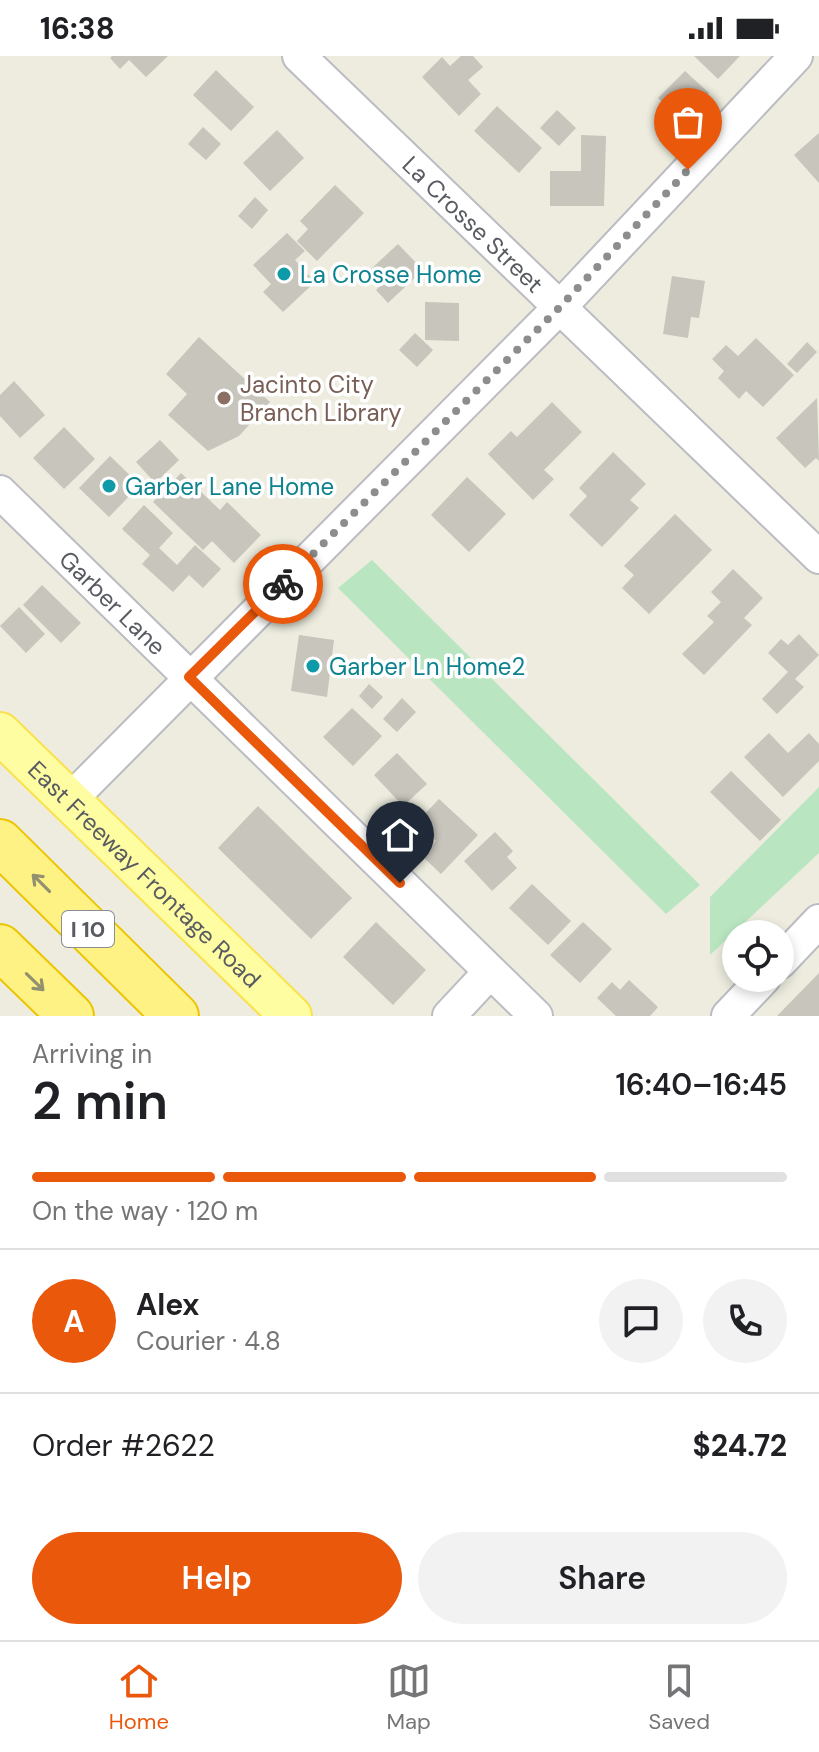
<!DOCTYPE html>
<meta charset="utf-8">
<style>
:root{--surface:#fff;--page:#f2f2f2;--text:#202124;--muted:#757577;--line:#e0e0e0;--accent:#ea580c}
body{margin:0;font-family:"DM Sans",sans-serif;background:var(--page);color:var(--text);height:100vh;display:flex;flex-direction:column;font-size:30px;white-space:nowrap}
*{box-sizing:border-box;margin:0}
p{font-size:26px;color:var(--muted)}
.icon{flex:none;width:44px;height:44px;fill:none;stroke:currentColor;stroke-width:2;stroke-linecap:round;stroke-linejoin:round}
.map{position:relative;height:960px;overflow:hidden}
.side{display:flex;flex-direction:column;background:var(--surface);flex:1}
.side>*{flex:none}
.controls{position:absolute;left:722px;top:864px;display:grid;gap:16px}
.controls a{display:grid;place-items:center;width:72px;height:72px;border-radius:50%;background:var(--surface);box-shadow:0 4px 12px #0003;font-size:40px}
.pin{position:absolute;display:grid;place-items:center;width:68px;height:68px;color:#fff;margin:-82px -34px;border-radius:50% 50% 50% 0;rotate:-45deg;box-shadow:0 0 8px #0007}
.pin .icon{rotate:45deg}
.courier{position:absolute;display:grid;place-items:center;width:80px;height:80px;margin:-40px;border:6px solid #ea580c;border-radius:50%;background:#fff;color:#222;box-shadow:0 2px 10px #0007}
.overview em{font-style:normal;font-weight:600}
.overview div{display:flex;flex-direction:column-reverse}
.overview{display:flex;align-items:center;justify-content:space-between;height:136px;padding:0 32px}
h1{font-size:52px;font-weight:600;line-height:60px}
.bar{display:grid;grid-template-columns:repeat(4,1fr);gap:12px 8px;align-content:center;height:96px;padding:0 32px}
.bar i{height:10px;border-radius:6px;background:var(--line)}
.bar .current{background:var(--accent)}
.bar p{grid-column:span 4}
.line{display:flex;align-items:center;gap:20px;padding:0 32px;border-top:2px solid var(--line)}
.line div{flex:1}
.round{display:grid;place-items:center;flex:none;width:84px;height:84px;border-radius:42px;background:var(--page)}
.primary-button{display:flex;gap:16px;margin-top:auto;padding:16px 32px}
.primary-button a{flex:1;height:92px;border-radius:48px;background:var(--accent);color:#fff;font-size:32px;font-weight:600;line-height:92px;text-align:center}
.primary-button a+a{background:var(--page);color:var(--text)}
.status{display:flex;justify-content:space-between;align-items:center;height:56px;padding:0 40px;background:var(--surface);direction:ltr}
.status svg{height:22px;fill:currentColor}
.dock{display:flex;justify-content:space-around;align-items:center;height:112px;border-top:2px solid var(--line);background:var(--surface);font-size:22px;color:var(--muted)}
.dock a{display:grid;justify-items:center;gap:4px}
.dock .current{color:var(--accent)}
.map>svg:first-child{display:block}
.green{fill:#b9e6c0}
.building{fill:#c7c5bc}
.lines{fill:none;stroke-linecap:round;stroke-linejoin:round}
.minor-casing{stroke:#babcc2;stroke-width:36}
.major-casing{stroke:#f9e24b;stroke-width:44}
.highway-casing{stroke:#ecc400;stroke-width:48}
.minor{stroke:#fff;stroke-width:32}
.major{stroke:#fffda2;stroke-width:40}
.highway{stroke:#fff284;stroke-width:44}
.oneway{stroke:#92906e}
.done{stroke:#8c8e8e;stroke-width:8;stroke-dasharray:0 14.4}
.route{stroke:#ea580c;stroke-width:10}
.culture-dot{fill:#0f9aa8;stroke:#fff;stroke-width:3}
.education-dot{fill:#8d6e63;stroke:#fff;stroke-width:3}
.labels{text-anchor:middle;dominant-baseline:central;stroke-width:7;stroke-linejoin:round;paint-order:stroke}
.shield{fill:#fff;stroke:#8a8c91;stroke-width:2}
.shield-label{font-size:22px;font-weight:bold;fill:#585b62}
.street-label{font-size:24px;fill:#585b62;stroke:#fff}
.culture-label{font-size:24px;fill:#0d838f;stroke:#fff;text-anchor:start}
.education-label{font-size:24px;fill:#785e54;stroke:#fff;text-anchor:start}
</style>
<div class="status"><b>16:38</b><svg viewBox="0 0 49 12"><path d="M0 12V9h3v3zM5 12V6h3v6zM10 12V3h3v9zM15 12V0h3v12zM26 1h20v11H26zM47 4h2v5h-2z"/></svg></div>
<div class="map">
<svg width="819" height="960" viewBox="0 0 819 960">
<rect width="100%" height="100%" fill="#edecdf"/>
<g class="green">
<polygon points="372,504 700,829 666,858 338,532"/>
<polygon points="819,731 819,797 710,899 710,841"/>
</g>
<g class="building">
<polygon points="112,0 168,0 146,21 129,4 120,13 110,2"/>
<polygon points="461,0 473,0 483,11 468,24 481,38 459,60 422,21 442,1 450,10"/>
<polygon points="694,0 740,0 718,23"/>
<polygon points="216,14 254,51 231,75 193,39"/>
<polygon points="685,15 709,37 682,65 658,42"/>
<polygon points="497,50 542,92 519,117 474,75"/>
<polygon points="557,54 576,72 559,90 540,72"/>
<polygon points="203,71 221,88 206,104 188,88"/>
<polygon points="277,74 304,102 270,135 243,107"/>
<polygon points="819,77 819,127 794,99"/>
<polygon points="581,79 606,80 604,150 550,150 550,115 581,115"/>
<polygon points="335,129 364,157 317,205 297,185 308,173 300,165"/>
<polygon points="255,141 268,154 252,173 238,160"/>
<polygon points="287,177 305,195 295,204 315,226 283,256 263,236 271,228 253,209"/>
<polygon points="398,188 423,214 388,247 376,234 384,226 371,213"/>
<polygon points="672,220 705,225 699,262 691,261 688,282 663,278"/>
<polygon points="425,246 459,247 459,285 425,284"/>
<polygon points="415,277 433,294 417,311 399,294"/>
<polygon points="199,281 270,346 239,380 208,395 168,359 187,338 166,318"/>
<polygon points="756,282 794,319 763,351 746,335 739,343 718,322 724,315 712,303 726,289 738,300"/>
<polygon points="807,286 817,296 797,317 787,308"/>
<polygon points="14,325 45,359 20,382 0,360 0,339"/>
<polygon points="817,342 819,405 816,402 805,412 776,382"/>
<polygon points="552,346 582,376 544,414 554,423 533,444 488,398 511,375 517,381"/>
<polygon points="64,371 95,403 64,433 33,402"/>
<polygon points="160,384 179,404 155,427 136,406"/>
<polygon points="613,396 646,428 630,444 639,452 602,491 569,459 587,440 579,432"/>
<polygon points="110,400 140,429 109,461 79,432"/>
<polygon points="181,417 220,454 227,446 261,479 234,507 212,485 203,494 153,446"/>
<polygon points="467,421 506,458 469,496 431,459"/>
<polygon points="144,449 173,477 159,492 177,509 195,489 221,513 203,532 189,519 173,536 142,508 150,499 122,473"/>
<polygon points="675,458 712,494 649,558 622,532 634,519 624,510"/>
<polygon points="733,513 763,542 744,562 752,569 704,619 682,598 714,566 707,560 721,546 711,536"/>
<polygon points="42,529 81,567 61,587 23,549"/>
<polygon points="19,551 45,578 26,597 0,570"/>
<polygon points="799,578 819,599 795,623 804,631 777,658 762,643 788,616 768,597 781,583 788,589"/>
<polygon points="299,579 334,584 327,641 291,635"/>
<polygon points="369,628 383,641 372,653 359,640"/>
<polygon points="402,642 416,656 397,676 383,663"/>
<polygon points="352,652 382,680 353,710 323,681"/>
<polygon points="769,677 788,697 809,677 819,688 819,705 783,741 744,701"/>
<polygon points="397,697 427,728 403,750 374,719"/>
<polygon points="731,715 781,764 760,785 710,736"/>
<polygon points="439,743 478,779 441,818 422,800 436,785 417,766"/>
<polygon points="258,750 352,842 311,883 218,792"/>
<polygon points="495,776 513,795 507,801 517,812 492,835 464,805"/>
<polygon points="532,828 571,865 548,889 509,852"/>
<polygon points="376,866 426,914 393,949 343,901"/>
<polygon points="583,866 612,893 580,927 550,899"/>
<polygon points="819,917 819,960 777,960"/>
<polygon points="629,924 658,951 650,960 616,960 597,942 612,926 620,934"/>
</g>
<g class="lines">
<g class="minor-casing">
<g id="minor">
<path id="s1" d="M299,0L819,501"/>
<path id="s2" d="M0,436L536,960"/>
<polyline points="69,745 560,251 796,0"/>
<polyline points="780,906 819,865"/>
<polyline points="449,960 490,916"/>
<polyline points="728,960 764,922"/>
</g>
</g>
<g class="major-casing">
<g id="major">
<path id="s3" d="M0,677L291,960"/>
</g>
</g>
<g class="highway-casing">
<g id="highway">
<polyline points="0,786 176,960"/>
<polyline points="0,891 71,960"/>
</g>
</g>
<use href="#minor" class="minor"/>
<use href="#major" class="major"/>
<use href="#highway" class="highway"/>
</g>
<defs><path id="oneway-shaft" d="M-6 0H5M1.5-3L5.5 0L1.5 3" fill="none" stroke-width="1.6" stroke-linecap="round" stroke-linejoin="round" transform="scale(2)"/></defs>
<g class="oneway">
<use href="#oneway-shaft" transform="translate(41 827) rotate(-135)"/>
<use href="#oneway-shaft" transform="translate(35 926) rotate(44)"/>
</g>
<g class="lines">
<polyline class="done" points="283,528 560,251 688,114"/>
<polyline class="route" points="283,528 189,621 400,827"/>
</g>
<g class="culture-dot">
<circle cx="284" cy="218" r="8"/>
<circle cx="109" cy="430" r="8"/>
<circle cx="313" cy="610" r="8"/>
</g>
<circle class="education-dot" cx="224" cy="342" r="8"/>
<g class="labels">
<rect class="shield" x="62" y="855" width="52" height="36" rx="6"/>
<g class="shield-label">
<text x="88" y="873">I 10</text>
</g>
<g class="street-label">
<text stroke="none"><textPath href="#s1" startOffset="242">La Crosse Street</textPath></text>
<text stroke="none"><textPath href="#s2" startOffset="158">Garber Lane</textPath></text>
<text stroke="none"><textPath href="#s3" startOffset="202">East Freeway Frontage Road</textPath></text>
</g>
<g class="culture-label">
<text x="300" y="218">La Crosse Home</text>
<text x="125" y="430">Garber Lane Home</text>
<text x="329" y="610">Garber Ln Home2</text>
</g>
<g class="education-label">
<text x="240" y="328">Jacinto City<tspan x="240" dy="28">Branch Library</tspan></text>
</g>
</g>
</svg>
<div class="controls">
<a><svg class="icon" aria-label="locate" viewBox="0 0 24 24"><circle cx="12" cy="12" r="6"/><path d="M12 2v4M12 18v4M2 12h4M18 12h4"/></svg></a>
</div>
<div class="pin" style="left:688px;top:114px;background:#ea580c"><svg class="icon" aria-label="bag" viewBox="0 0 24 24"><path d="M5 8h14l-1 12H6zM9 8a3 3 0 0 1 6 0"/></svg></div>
<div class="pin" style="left:400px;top:827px;background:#1f2937"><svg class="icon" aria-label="home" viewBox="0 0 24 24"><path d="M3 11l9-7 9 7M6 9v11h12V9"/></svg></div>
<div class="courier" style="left:283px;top:528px"><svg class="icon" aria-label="bike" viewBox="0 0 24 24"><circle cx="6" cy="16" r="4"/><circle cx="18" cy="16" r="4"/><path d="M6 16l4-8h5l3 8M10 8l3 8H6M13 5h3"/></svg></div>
</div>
<section class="side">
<div class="overview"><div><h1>2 min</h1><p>Arriving in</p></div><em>16:40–16:45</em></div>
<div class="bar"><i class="current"></i><i class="current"></i><i class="current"></i><i></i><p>On the way · 120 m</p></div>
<div class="line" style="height:144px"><b class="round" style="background:var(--accent);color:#fff">A</b><div><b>Alex</b><p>Courier · 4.8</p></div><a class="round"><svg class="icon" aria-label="chat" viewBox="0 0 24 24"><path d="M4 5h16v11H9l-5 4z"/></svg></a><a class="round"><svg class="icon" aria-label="phone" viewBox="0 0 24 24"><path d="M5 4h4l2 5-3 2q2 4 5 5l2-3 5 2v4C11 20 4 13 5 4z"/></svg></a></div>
<div class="line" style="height:104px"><div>Order #2622</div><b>$24.72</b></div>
<div class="primary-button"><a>Help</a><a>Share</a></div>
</section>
<nav class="dock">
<a class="current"><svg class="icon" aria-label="home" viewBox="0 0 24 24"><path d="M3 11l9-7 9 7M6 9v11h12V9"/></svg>Home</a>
<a><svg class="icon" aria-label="map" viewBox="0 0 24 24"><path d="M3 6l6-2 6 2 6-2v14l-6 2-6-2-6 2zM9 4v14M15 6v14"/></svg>Map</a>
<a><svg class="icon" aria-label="saved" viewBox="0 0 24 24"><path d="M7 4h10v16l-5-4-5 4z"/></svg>Saved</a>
</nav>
